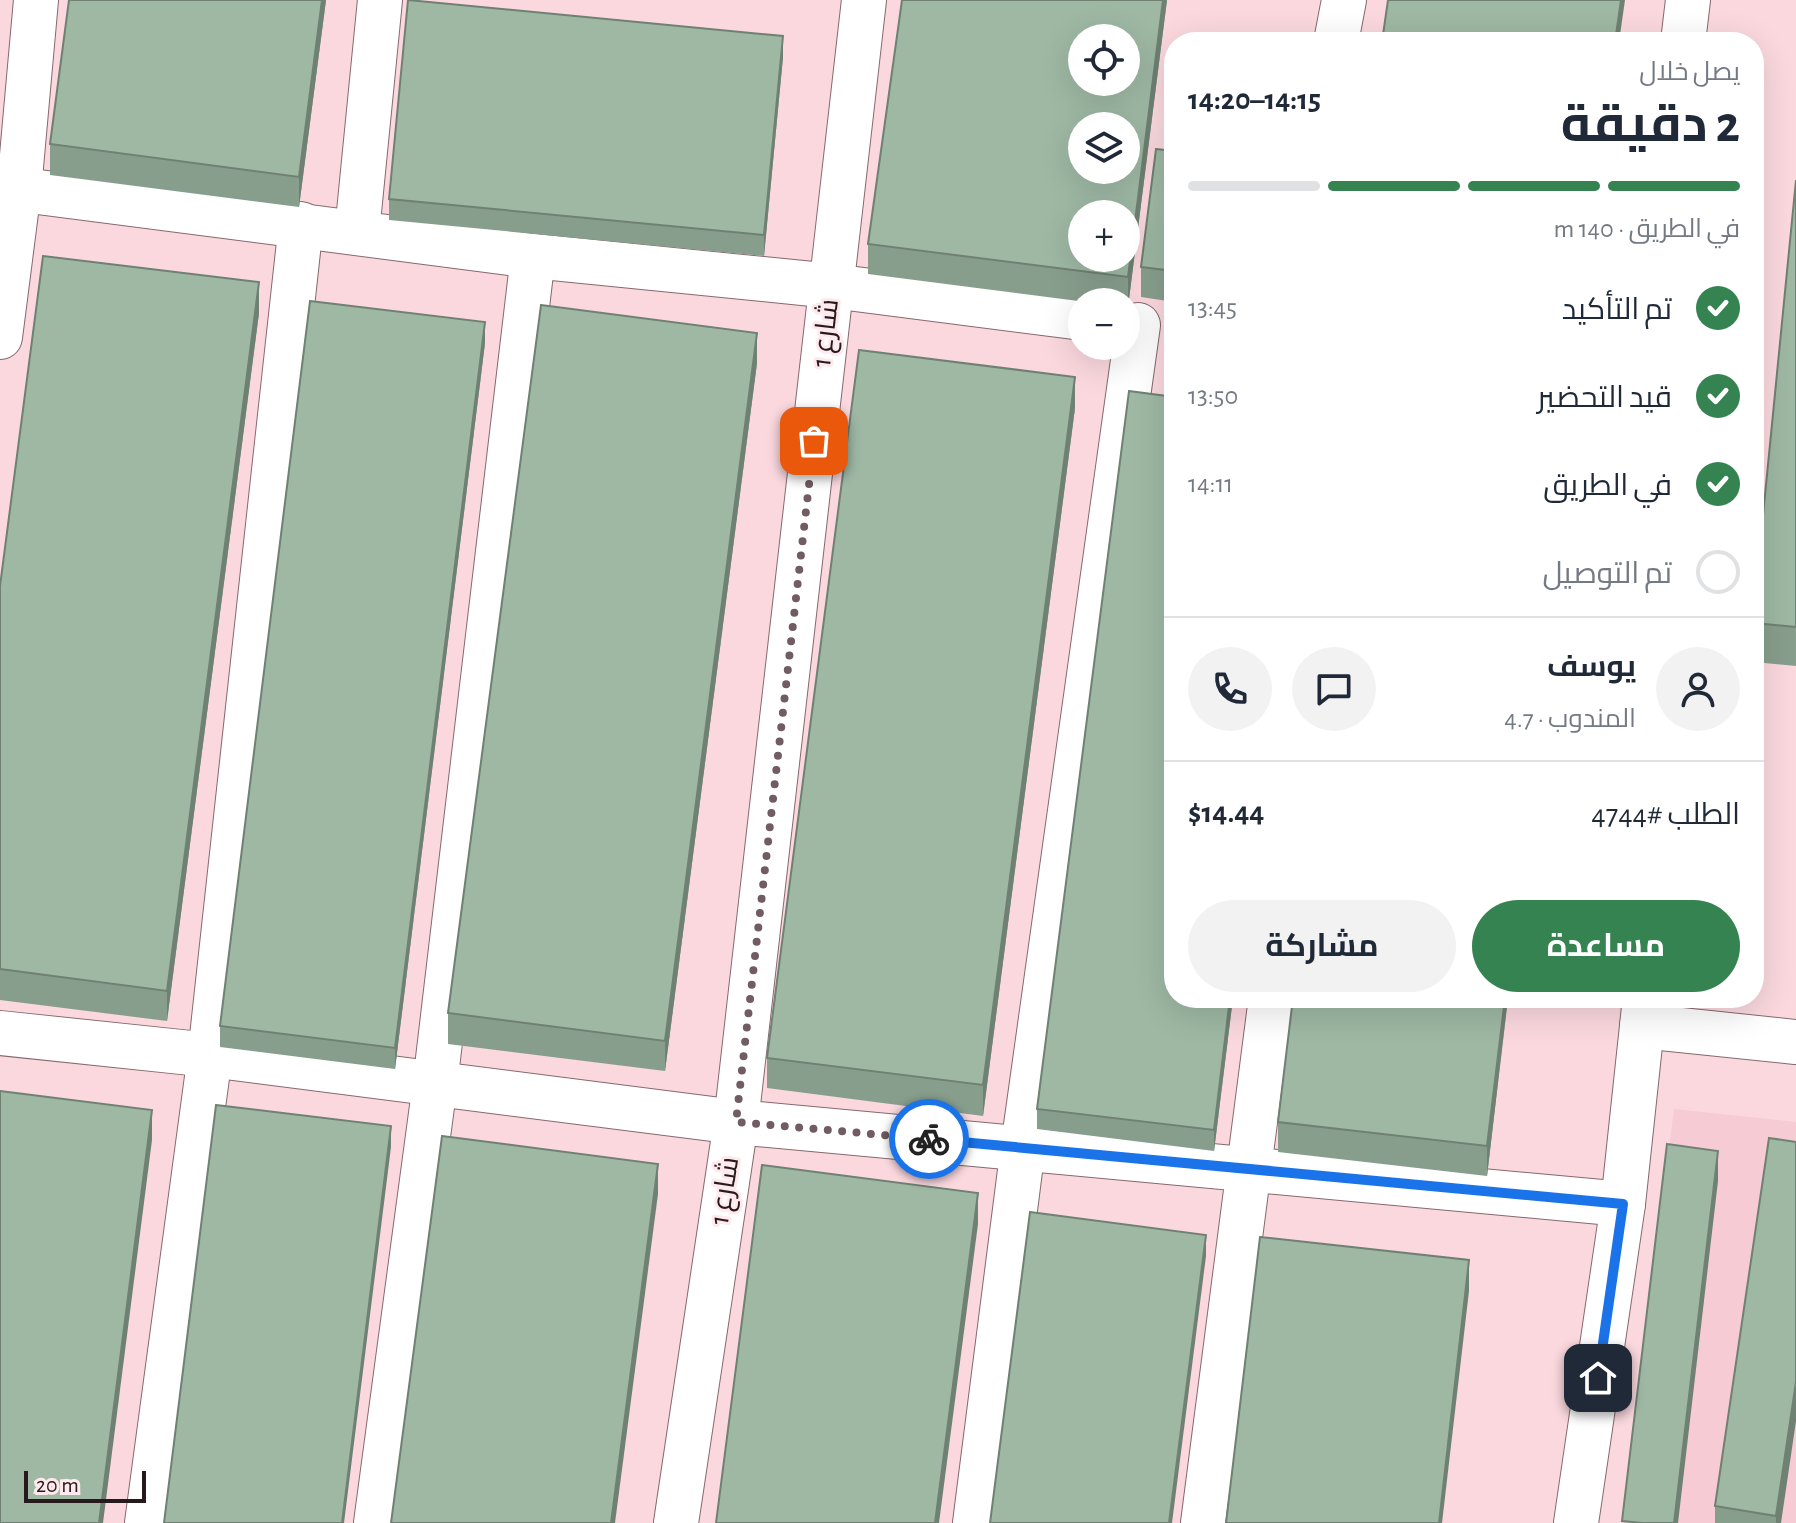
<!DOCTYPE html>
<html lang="ar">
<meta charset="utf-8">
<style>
:root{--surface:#fff;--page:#f2f2f3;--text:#1f2937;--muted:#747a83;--line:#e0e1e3;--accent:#368352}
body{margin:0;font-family:"Alegreya Sans",Cairo,sans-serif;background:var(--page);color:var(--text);direction:rtl;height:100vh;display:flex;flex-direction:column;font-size:30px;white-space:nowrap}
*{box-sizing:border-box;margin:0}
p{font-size:26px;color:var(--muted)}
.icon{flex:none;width:44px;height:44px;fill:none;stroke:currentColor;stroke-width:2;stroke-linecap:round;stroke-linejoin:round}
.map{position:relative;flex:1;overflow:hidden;direction:ltr}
.drawer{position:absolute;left:1164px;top:32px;width:600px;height:976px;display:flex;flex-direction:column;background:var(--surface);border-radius:32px;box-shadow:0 8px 32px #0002;direction:rtl}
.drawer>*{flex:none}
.controls{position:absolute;left:1068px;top:24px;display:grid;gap:16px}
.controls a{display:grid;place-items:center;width:72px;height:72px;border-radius:50%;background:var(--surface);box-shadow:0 8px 32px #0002;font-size:40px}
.scale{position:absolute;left:24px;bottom:20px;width:122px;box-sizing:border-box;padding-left:8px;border:4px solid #261a1d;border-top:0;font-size:22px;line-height:28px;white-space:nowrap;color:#261a1d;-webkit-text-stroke:6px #fee9ed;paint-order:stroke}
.pin{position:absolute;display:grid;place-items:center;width:68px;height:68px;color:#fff;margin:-34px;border-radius:16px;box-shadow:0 4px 12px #0006}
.courier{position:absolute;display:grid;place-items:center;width:80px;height:80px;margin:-40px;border:6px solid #1a73e8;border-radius:50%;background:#fff;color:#222;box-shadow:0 2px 10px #0007}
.head em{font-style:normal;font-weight:700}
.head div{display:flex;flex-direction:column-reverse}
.head{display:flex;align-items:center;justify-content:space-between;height:136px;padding:0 24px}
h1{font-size:52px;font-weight:700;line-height:60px}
.bar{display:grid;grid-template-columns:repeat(4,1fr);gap:12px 8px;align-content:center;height:96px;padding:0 24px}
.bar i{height:10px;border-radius:6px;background:var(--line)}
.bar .current{background:var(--accent)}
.bar p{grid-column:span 4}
.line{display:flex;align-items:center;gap:20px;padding:0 24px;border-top:2px solid var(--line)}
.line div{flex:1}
.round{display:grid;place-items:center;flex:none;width:84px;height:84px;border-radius:42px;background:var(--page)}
ol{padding:0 24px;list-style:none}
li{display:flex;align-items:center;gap:24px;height:88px}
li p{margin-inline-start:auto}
li .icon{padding:8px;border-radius:50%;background:var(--accent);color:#fff;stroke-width:4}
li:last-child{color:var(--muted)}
li i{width:44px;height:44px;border:4px solid var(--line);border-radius:50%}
.primary-button{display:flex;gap:16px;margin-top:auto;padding:16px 24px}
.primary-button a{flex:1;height:92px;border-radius:48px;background:var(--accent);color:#fff;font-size:32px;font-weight:700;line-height:92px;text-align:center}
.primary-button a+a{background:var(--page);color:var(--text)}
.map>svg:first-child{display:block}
.built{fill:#f6cbd3}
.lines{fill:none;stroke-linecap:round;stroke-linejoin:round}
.minor-casing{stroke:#86686e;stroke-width:46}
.minor{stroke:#fff;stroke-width:44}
.wall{fill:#889e8d}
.shaded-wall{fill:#6f8173}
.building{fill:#9eb8a4;stroke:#6f8173;stroke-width:2;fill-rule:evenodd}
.done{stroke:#705c61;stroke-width:8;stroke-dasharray:0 14.4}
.route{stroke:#1a73e8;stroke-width:10}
.labels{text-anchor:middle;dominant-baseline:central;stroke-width:6;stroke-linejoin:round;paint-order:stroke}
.street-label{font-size:28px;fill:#261a1d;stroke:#fee9ed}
</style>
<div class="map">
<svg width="1796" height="1523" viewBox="0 0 1796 1523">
<rect width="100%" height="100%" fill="#fad8de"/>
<polygon class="built" points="1674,1109 1796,1122 1796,1523 1623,1523"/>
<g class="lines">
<g class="minor-casing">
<g id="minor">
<polyline points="1336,42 1344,0"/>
<polyline points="1683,42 1688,0"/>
<polyline points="0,187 533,256 832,286 1082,318"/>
<polyline points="357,232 380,0"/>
<polyline points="0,337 19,189 36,0"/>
<polyline points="1642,1026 1796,1042"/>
<polyline points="0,1033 210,1055 736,1122 1623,1204"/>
<polyline points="147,1523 210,1055 301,224"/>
<polyline points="376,1523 435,1084 533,256"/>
<polyline points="676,1523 736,1122 864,0"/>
<polyline points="975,1523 1023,1147 1138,325"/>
<polyline points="1203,1523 1271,998"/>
<polyline points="1576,1523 1623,1204 1645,998"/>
</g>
</g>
<use href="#minor" class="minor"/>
</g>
<g class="wall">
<polygon points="326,0 299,207 50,175 50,144"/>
<polygon points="902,0 1167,0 1128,307 1126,307 1126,302 1086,302 868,274 868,244"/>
<polygon points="783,57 764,256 389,220 389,199"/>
<polygon points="1174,151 1174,302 1141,297 1141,267"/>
<polygon points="1796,180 1796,666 1754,662 1754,607"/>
<polygon points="259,313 167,1021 0,1000 0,586"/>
<polygon points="485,343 395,1069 220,1047 220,1026"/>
<polygon points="757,363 665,1071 448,1044 448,1013"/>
<polygon points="1075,408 983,1116 767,1088 767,1058"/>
<polygon points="1233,998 1214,1151 1037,1129 1037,1109"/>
<polygon points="1508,998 1487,1176 1278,1152 1278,1122"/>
<polygon points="1769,1138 1781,1523 1715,1523 1715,1506"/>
</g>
<g class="shaded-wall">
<polygon points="322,0 326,0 299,207 299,177"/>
<polygon points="1163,0 1167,0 1128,307 1128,277"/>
<polygon points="1621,0 1625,0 1619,42 1615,42"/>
<polygon points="783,36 783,57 764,256 764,235"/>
<polygon points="259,282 259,313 167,1021 167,991"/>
<polygon points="485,322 485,343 395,1069 395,1048"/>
<polygon points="757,333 757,363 665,1071 665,1041"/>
<polygon points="1075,377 1075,408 983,1116 983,1085"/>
<polygon points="1230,998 1233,998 1214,1151 1214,1130"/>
<polygon points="1505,998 1508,998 1487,1176 1487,1146"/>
<polygon points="152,1110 152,1140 103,1523 99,1523"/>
<polygon points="391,1126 391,1147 344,1523 342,1523"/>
<polygon points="1718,1151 1718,1181 1678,1523 1674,1523"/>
<polygon points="658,1164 658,1194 615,1523 611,1523"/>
<polygon points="978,1193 978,1224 939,1523 935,1523"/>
<polygon points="1206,1235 1206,1256 1172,1523 1169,1523"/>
<polygon points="1469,1260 1469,1291 1442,1523 1439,1523"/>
<polygon points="1796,1382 1796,1421 1781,1523 1776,1523 1776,1516"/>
</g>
<g class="building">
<polygon points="69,0 322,0 299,177 50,144"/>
<polygon points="408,0 783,36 764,235 389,199"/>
<path d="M902,0H1163L1128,277L868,244ZM1082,38H1126V82H1082ZM1082,126H1126V170H1082ZM1082,214H1126V258H1082Z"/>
<polygon points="1388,0 1621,0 1615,42 1382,42"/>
<polygon points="1156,149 1174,151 1174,271 1141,267"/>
<polygon points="1796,180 1796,627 1754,623 1754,607"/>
<polygon points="43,256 259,282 167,991 0,969 0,586"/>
<polygon points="310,301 485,322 395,1048 220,1026"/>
<polygon points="541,305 757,333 665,1041 448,1013"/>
<polygon points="859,350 1075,377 983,1085 767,1058"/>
<polygon points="1129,391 1174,397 1174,998 1230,998 1214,1130 1037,1109"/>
<polygon points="1293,998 1505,998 1487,1146 1278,1122"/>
<polygon points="0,1091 152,1110 99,1523 0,1523"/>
<polygon points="216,1105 391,1126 342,1523 164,1523"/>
<polygon points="442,1136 658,1164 611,1523 391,1523"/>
<polygon points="1769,1138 1796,1142 1796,1382 1776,1516 1715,1506"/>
<polygon points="1667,1144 1718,1151 1674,1523 1642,1523 1622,1521"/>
<polygon points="762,1165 978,1193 935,1523 716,1523"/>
<polygon points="1030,1212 1206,1235 1169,1523 990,1523"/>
<polygon points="1260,1237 1469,1260 1439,1523 1226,1523"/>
</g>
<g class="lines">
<polyline class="done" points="814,441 736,1122 929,1139"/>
<polyline class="route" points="929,1139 1623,1204 1598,1378"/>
</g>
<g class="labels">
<g class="street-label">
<text transform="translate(826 333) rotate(-83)">شارع 1</text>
<text transform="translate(725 1191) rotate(-81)">شارع 1</text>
</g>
</g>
</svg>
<div class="controls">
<a><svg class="icon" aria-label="locate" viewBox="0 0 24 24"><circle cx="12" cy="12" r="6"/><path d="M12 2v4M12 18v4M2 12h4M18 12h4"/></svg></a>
<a><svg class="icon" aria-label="layers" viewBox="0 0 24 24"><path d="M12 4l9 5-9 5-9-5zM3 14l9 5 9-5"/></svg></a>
<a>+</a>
<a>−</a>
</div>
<div class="scale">20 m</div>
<div class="pin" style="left:814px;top:441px;background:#ea580c"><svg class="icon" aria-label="bag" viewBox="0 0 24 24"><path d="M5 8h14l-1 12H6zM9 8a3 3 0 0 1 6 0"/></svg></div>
<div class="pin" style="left:1598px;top:1378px;background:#1f2937"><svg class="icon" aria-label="home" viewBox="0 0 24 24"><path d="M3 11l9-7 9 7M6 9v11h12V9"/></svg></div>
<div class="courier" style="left:929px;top:1139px"><svg class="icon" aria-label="bike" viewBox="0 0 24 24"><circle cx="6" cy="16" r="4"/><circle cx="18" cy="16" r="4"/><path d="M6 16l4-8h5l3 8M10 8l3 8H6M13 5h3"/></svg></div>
<section class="drawer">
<div class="head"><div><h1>2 دقيقة</h1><p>يصل خلال</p></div><em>14:15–14:20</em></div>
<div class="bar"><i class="current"></i><i class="current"></i><i class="current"></i><i></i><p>في الطريق · 140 m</p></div>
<ol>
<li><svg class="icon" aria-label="check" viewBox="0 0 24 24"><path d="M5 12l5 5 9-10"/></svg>تم التأكيد<p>13:45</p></li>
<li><svg class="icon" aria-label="check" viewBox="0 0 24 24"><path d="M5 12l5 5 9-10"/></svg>قيد التحضير<p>13:50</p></li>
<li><svg class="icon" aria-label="check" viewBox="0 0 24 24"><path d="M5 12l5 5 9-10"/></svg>في الطريق<p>14:11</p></li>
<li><i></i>تم التوصيل</li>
</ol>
<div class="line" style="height:144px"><a class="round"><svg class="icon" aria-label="person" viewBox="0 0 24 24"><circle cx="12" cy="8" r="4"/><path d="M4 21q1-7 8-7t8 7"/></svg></a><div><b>يوسف</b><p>المندوب · 4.7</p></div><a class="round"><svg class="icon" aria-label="chat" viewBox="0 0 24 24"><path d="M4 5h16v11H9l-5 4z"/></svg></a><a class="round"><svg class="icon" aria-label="phone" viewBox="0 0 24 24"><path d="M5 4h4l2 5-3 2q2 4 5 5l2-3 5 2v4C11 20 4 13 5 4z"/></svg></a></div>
<div class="line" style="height:104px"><div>الطلب #4744</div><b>$14.44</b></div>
<div class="primary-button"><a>مساعدة</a><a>مشاركة</a></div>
</section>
</div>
